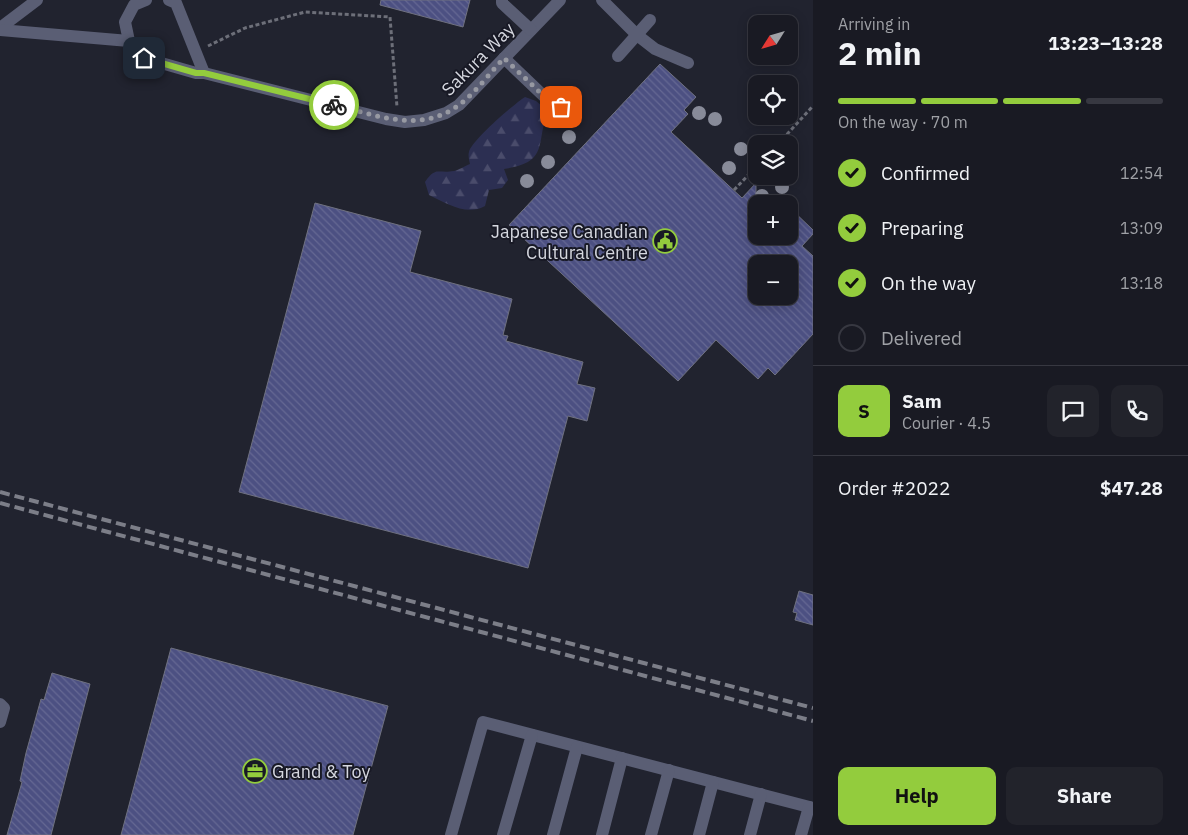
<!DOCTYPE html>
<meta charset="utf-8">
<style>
:root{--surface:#191a23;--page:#22232b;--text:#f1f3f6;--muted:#9fa1a6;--line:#373841;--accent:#93cc3d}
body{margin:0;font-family:"IBM Plex Sans",sans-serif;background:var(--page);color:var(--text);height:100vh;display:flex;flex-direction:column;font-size:19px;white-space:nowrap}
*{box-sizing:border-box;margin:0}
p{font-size:16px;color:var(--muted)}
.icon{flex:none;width:28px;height:28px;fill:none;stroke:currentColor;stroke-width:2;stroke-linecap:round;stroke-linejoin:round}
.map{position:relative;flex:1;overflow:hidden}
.details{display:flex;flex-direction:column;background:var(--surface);width:375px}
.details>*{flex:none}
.needle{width:32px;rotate:233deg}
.controls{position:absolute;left:748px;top:15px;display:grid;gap:10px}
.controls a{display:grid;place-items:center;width:50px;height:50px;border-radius:10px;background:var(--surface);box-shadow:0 2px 12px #0003,0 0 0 1px var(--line);font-size:25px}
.pin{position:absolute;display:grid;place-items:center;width:42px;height:42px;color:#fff;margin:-21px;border-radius:10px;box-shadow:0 2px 8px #0006}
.courier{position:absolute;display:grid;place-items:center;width:50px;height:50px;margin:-25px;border:4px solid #93cc3d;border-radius:50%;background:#fff;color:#222;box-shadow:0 1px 6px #0007}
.overview em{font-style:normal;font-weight:800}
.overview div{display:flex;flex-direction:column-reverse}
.overview{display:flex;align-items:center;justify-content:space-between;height:85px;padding:0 25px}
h1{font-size:32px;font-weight:800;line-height:38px}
.bar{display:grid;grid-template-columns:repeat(4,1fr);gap:8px 5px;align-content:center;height:60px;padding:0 25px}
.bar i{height:6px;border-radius:4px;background:var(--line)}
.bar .on{background:var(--accent)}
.bar p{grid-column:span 4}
.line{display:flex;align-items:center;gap:12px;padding:0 25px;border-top:1px solid var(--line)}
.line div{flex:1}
.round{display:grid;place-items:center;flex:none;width:52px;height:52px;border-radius:10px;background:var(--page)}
ol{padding:0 25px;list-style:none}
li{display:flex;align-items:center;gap:15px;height:55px}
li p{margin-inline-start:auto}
li .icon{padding:5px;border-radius:50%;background:var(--accent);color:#111;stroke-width:4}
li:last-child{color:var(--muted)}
li i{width:28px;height:28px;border:2px solid var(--line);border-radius:50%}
.action{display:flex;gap:10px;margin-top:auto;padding:10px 25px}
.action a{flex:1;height:58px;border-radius:10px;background:var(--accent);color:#111;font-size:20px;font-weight:800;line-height:58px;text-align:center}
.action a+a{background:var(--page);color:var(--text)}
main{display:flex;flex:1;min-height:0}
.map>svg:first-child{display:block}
.forest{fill:url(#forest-firs)}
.building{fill:url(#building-back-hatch);stroke:#6f7180;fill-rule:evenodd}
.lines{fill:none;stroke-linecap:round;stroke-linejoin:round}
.path{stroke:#6d6f79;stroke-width:3;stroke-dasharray:4 2.5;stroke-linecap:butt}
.minor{stroke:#5a5e74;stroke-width:12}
.rail{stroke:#7c7e88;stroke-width:4;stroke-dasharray:10 5;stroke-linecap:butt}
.tree{fill:#888b99}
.done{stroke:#9799a2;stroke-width:5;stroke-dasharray:0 9}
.route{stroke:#93cc3d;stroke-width:6}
.labels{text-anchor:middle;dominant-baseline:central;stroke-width:4;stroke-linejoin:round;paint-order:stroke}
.street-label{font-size:18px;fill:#d6d8e0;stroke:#181925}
.poi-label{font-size:18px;fill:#d6d8e0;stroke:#181925;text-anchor:end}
</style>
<main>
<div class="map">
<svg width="813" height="835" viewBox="0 0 813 835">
<defs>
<pattern id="forest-firs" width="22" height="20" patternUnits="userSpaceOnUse" patternTransform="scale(1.25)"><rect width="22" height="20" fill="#2c2f52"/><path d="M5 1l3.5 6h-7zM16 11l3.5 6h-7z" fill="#4a4c6b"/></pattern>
<pattern id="building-back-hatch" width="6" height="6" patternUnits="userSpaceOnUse" patternTransform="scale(1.25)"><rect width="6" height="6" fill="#4c5082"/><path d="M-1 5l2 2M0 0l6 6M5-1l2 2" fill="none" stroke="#656893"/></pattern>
</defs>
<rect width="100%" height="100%" fill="#21232f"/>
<path class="forest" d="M525,97L536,101L548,111C535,144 550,162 504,169L508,180L502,188L489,190L485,206C467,216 447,204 429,195L425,182C436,166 438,174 454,171C459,170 465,166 470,164C469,160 468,155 469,152C471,141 514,104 525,97Z"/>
<g class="building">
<polygon points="381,0 470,0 463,27 380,5"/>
<path d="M660,64L696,97L684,110L688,114L671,132L742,198L756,183V236H789V207L813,230V234L802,246L813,256V334L775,375L768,368L758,379L716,340L678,381L509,225ZM756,264H789V296H756Z"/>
<polygon points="315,203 421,231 410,272 512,299 503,335 508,336 506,341 583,362 577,384 595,388 587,421 568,416 528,568 239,492"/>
<polygon points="799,591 813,595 813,625 795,620 797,613 793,612"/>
<polygon points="171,648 388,706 353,835 121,835"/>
<polygon points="52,673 90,684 51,835 7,835 22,782 20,781 26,753 41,699 44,700"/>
</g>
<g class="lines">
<g class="path">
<polyline points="208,46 245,28 305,12 390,17 397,107"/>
<polyline points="778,144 813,106"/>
<polyline points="734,190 756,167"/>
</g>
<g class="minor">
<polyline points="146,0 134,5 125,22 129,41 144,58 196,73 204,73 386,119 405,122 424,120 446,113 459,105 560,0"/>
<polyline points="169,0 176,3 204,73"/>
<polyline points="502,0 502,3 531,30"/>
<polyline points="602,0 637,35 655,49 688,63"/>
<polyline points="0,28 37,0"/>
<polyline points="0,30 129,41"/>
<polyline points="618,56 650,20"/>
<polyline points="504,58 550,102 561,107 572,105"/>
<polyline points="0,704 4,708 0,722"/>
<polyline points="451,835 483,722 813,808"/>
<polyline points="503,835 532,735"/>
<polyline points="553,835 577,747"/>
<polyline points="602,835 622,758"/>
<polyline points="651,835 669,770"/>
<polyline points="699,835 713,782"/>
<polyline points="750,835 761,794"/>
<polyline points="801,835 809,807"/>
</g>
<g class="rail">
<polyline points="0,492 813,708"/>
<polyline points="0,503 813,721"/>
</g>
</g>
<g class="tree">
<circle cx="699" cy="113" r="7"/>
<circle cx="715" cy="119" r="7"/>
<circle cx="569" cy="137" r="7"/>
<circle cx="741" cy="149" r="7"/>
<circle cx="548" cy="162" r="7"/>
<circle cx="729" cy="168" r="7"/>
<circle cx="527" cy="181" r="7"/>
<circle cx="782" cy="187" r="7"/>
<circle cx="762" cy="196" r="7"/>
</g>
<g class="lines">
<path class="done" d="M334,105C376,115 420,134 459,105C476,92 490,73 504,58L550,102L561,107"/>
<polyline class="route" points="144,58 196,73 204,73 334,105"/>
</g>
<defs>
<g id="civic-ring" transform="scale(1.25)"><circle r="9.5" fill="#181925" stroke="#93cc3d" stroke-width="1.5"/><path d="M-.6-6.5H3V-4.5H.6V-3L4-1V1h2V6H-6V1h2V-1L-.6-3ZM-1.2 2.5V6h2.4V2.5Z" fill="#93cc3d"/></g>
<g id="office-ring" transform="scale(1.25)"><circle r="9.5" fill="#181925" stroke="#93cc3d" stroke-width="1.5"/><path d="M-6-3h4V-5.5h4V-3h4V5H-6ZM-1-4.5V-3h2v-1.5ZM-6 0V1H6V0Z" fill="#93cc3d"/></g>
</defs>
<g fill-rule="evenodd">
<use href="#civic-ring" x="665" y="241"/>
<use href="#office-ring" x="255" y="771"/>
</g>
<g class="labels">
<g class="street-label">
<text transform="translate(478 59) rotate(-45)">Sakura Way</text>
</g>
<g class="poi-label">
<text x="648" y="231">Japanese Canadian<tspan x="648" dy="21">Cultural Centre</tspan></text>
<text x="272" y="771" text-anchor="start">Grand &amp; Toy</text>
</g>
</g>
</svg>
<div class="controls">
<a><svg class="needle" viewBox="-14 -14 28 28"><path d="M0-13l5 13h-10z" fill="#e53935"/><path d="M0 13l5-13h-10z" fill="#9fa1a6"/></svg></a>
<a><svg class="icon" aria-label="locate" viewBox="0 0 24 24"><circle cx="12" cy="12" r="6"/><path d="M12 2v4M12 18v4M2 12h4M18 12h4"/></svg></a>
<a><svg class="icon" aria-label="layers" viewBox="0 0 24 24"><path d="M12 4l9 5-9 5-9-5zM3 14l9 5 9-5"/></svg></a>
<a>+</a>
<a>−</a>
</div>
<div class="pin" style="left:561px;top:107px;background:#ea580c"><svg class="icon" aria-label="bag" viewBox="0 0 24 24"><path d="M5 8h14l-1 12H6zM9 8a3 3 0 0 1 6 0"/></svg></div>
<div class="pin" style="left:144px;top:58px;background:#1f2937"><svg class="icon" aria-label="home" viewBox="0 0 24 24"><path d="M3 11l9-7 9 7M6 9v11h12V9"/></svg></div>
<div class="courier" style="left:334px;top:105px"><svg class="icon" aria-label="bike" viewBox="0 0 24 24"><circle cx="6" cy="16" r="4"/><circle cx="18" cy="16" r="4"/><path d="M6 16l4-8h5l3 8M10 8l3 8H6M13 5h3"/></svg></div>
</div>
<section class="details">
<div class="overview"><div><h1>2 min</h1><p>Arriving in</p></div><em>13:23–13:28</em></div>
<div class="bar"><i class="on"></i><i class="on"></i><i class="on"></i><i></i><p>On the way · 70 m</p></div>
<ol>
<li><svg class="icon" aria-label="check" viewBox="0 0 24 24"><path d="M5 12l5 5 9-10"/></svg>Confirmed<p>12:54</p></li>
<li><svg class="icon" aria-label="check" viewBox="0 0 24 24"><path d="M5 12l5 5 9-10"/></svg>Preparing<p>13:09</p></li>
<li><svg class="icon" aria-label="check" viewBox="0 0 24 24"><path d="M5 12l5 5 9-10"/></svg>On the way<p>13:18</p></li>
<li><i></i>Delivered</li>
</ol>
<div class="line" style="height:90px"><b class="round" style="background:var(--accent);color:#111">S</b><div><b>Sam</b><p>Courier · 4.5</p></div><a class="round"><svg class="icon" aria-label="chat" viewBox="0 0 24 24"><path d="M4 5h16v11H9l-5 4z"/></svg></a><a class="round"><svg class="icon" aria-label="phone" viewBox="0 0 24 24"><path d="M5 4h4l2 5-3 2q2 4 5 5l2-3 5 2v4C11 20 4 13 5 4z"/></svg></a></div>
<div class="line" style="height:65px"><div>Order #2022</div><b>$47.28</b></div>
<div class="action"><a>Help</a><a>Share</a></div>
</section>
</main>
